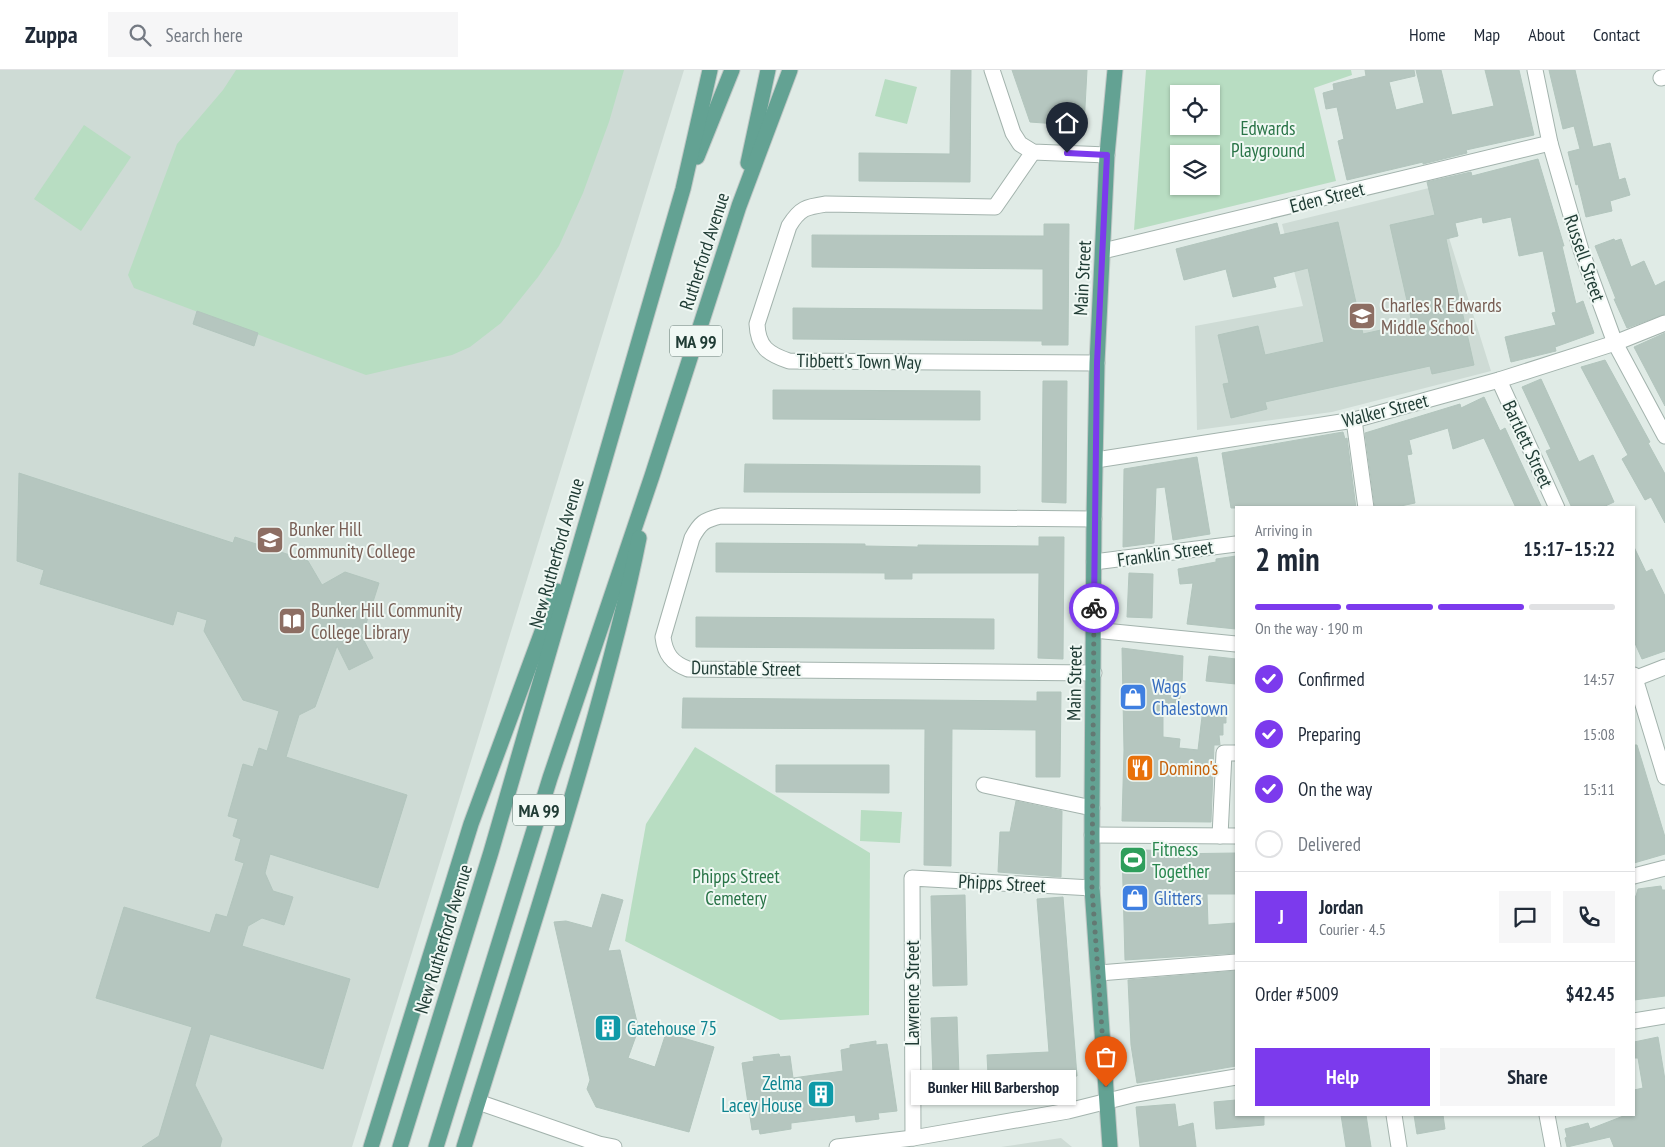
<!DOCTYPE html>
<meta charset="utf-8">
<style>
:root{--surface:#fff;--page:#f6f6f7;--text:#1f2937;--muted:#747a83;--line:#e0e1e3;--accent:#7c3aed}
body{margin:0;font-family:"PT Sans Narrow",sans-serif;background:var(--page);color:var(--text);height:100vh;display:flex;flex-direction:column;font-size:19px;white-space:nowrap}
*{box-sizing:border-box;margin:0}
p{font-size:16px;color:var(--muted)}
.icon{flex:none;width:28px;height:28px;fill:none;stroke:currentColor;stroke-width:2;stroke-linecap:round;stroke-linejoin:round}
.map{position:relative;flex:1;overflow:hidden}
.panel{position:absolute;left:1235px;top:436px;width:400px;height:610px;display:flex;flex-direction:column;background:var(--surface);border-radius:0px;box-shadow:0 1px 4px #0004}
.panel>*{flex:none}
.tools{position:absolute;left:1170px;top:15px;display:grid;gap:10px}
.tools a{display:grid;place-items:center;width:50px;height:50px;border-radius:0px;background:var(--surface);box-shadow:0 1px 4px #0004;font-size:25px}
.pin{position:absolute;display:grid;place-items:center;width:42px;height:42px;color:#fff;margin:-51px -21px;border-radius:50% 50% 50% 0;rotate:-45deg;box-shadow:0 0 5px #0007}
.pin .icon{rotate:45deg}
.courier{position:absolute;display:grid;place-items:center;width:50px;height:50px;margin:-25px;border:4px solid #7c3aed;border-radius:50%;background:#fff;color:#222;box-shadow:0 1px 6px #0007}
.bubble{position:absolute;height:35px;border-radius:0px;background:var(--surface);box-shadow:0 1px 4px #0004;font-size:16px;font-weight:600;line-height:35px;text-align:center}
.head em{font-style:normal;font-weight:600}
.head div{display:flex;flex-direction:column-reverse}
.head{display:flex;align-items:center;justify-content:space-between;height:85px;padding:0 20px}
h1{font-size:32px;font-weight:600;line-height:38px}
.bar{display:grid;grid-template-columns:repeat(4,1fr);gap:8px 5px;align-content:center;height:60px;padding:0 20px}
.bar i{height:6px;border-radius:4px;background:var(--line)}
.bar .selected{background:var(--accent)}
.bar p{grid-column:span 4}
.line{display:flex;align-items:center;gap:12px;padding:0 20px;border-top:1px solid var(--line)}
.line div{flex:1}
.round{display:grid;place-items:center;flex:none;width:52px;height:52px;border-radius:0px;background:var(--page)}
ol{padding:0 20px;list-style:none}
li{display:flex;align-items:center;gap:15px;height:55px}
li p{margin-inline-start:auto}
li .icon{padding:5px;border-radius:50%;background:var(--accent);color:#fff;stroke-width:4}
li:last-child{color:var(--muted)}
li i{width:28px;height:28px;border:2px solid var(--line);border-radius:50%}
.cta{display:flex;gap:10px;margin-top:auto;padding:10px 20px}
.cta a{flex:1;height:58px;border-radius:0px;background:var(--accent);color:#fff;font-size:20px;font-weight:600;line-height:58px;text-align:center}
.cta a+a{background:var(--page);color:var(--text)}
header{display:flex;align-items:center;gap:30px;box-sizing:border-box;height:70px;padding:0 25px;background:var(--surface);border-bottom:1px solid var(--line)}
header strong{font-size:24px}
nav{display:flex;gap:28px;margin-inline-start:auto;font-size:18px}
.search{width:350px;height:45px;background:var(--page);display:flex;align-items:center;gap:12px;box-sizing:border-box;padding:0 18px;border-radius:0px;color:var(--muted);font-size:19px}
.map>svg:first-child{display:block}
.built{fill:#cedbd5}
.green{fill:#b8ddc2;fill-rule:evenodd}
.building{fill:#b5c6bf;stroke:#b2c5bd}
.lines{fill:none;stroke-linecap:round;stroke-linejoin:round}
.minor-casing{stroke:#a3b3ad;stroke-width:17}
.major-casing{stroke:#c1c8c6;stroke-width:17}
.minor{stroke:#fff;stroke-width:15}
.major{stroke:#63a293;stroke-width:15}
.done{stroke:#637973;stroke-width:5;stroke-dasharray:0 9}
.route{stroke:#7c3aed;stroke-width:6}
.labels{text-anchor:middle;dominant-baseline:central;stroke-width:4;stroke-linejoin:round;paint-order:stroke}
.shield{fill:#f0f8f4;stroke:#5e746e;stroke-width:1}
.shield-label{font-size:18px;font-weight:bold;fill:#203c35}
.park-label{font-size:19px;fill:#297447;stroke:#f0f8f4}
.street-label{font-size:19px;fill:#203c35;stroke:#f0f8f4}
.education-label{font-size:19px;fill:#785e54;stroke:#f0f8f4;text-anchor:start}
.shop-label{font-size:19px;fill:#366cbe;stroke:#f0f8f4;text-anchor:start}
.food-label{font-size:19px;fill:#c56008;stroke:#f0f8f4;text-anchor:start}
.leisure-label{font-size:19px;fill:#27864d;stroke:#f0f8f4;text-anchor:start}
.culture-label{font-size:19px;fill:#0d838f;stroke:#f0f8f4;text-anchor:start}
</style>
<header>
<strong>Zuppa</strong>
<div class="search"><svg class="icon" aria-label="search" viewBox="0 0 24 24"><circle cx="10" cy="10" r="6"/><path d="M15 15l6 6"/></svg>Search here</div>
<nav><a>Home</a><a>Map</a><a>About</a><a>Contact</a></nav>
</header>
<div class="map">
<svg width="1665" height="1077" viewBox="0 0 1665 1077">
<rect width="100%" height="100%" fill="#e0ebe6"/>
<g class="built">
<polygon points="0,0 684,0 352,1077 0,1077"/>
<polygon points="1433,117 1491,301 1332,342 1197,360 1195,256 1303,236 1282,154"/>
<polygon points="1061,1068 1072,1077 1001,1077"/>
</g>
<g class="green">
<polygon points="236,0 624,0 609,52 583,123 559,176 538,207 501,253 470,277 452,285 366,305 134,218 128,205 177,74 223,20"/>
<path d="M1146,0H1351L1352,5L1314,18L1336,111L1134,160ZM1179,24H1211V56H1179ZM1179,84H1211V116H1179Z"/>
<polygon points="885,9 917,17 907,54 875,46"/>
<polygon points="84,55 131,87 81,161 34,129"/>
<polygon points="695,677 870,783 869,945 780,950 625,871 646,754"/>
<polygon points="861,740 902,742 900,773 860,771"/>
</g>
<g class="building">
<polygon points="951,0 971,0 970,112 859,111 859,83 950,84"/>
<polygon points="1012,0 1087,0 1084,56 1030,52"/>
<polygon points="1365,0 1414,0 1415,6 1389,12 1396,40 1424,33 1416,0 1441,0 1452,45 1494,36 1485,0 1519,0 1534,65 1466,80 1467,83 1423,94 1423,92 1347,110 1338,71 1344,69 1337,37 1326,39 1323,23 1334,20 1333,14 1366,6"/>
<polygon points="1549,0 1575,0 1593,77 1610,73 1619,110 1625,108 1630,125 1610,131 1612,141 1586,147 1578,114 1576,115 1568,82 1580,79 1574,56 1563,59"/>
<polygon points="1538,89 1564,176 1562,176 1576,234 1583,231 1594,263 1555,277 1556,281 1511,292 1505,267 1556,255 1552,243 1556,242 1543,181 1519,186 1511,147 1483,153 1482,147 1455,153 1458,166 1446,169 1474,295 1432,304 1430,296 1265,332 1267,339 1231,348 1223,314 1229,313 1218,265 1258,256 1265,285 1324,272 1308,198 1273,207 1276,217 1233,227 1226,199 1184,210 1176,179 1277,153 1280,165 1338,152 1363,264 1412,253 1390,155 1435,145 1427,112 1471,102 1472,106"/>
<polygon points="1044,154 1069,154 1068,275 1042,275 1042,271 793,269 793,238 1043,240 1043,199 812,197 812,165 1044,166"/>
<polygon points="1614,169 1615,171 1621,169 1631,197 1644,191 1655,216 1665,211 1665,244 1627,258 1614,229 1616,229 1595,176"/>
<polygon points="197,241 258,263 254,276 193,254"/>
<polygon points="1665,263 1665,336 1634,277"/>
<polygon points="1605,290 1650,372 1648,373 1665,404 1665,453 1651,427 1645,430 1622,389 1628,385 1581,297"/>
<polygon points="1541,309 1579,392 1593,385 1614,432 1601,438 1572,438 1546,381 1551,379 1522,317"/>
<polygon points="1043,311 1067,311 1066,433 1042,432"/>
<polygon points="773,320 980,321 980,350 773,349"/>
<polygon points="1484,327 1500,361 1505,358 1542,438 1516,438 1484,368 1453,379 1448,358 1409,370 1412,384 1407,385 1415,433 1391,438 1375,438 1365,363 1460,334 1461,338"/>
<polygon points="1343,362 1345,369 1347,368 1356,438 1231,438 1222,383"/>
<polygon points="1197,387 1210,464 1173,470 1165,417 1156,418 1154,473 1123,477 1124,399"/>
<polygon points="745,394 980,396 980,423 744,422"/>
<polygon points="19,403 233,473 235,467 308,491 322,515 345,502 379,513 363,563 361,565 373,588 349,600 337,576 315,637 299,645 286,687 407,725 378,818 270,784 265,803 273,821 293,827 284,855 262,848 248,856 242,876 350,909 323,999 210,964 195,1015 222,1069 220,1077 142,1077 159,1066 192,957 96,928 124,837 210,863 216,844 227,847 244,793 235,790 241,769 233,766 238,749 228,746 243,694 253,697 259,678 267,681 279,641 243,630 204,561 207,550 177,541 173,555 40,514 44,500 17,491"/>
<polygon points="1039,467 1064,467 1063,589 1038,588 1039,503 912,503 912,509 885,509 885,503 716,502 716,473 865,474 865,476 918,477 918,475 1039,476"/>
<polygon points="1634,477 1646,502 1652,499 1665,526 1665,581 1642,589 1634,571"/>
<polygon points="1236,486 1236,559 1187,554 1193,513 1180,514 1178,499 1216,492 1216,489"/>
<polygon points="1129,503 1153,504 1152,548 1127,547"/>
<polygon points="696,547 994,549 994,579 696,577"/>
<polygon points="1122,578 1183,586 1182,615 1178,639 1163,639 1163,667 1180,669 1179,678 1198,680 1203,638 1226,639 1226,653 1223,653 1223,665 1219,665 1220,675 1214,675 1211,752 1122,751 1124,680"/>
<polygon points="1209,586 1236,589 1236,614 1206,611"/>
<polygon points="1037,622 1061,622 1060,707 1036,707 1036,660 952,659 951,796 924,795 925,659 682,658 683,628 1037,631"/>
<polygon points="1634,675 1637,675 1665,767 1665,784 1634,793"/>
<polygon points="776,695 889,695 889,723 776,722"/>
<polygon points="1016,731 1062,741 1061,807 998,802 1000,762 1010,762"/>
<polygon points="1122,779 1168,781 1168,784 1236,783 1236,824 1207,824 1208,855 1236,853 1236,883 1125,890"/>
<polygon points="1661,816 1662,820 1665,820 1665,926 1634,930 1634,827 1636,826 1638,819"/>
<polygon points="602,824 623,830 608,881 620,880 637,952 637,963 628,988 655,997 666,963 714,977 689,1062 596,1037 587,1019 590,1010 554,852 566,851 592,858"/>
<polygon points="965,825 967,915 933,916 931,826"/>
<polygon points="1063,827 1077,1006 1051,1009 1050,1002 988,1005 987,985 1049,982 1037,829"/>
<polygon points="1236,901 1236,996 1137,1013 1131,975 1128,910"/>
<polygon points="957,947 959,1006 933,1007 931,948"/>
<polygon points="1658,967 1665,1010 1665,1077 1614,1077 1610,1067 1567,1077 1565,1068 1567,1067 1565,1059 1588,1053 1590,1059 1626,1045 1634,1045 1634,1020 1643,1018 1638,988 1635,988 1634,972"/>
<polygon points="876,971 876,975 887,974 897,1041 878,1043 879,1049 856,1052 855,1045 791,1053 791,1059 760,1064 759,1059 752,1060 742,993 754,991 753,987 779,984 780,987 790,986 793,1008 843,1001 841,980 850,978 850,975"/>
<polygon points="1236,1030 1236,1045 1264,1045 1264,1055 1216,1059 1214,1032"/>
<polygon points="1175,1034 1178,1057 1193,1053 1196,1077 1140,1077 1136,1037"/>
<polygon points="1341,1045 1366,1045 1371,1077 1346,1077"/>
<polygon points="1414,1045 1443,1045 1445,1059 1417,1064"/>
</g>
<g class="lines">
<g class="minor-casing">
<g id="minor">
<polyline points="992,0 1013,63 1020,74 1033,82 1107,85"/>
<polyline points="1535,0 1550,73 1581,180 1615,273 1665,366"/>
<polyline points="1661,8 1665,7"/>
<path d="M1033,82L995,137L826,134C806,137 800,138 789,156L757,254C758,277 768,284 789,291L1097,293"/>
<polyline points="1103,181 1550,73"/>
<polyline points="1499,310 1557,438"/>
<polyline points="1354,350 1366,438"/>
<polyline points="1096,390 1354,350 1499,310 1615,273 1665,253"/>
<polyline points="1094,492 1236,474"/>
<polyline points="1094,560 1236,574"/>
<path d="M1094,603L688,599C672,593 665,584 663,567L692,468C700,453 704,450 721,446L1094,449"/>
<polyline points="1634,605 1665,707"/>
<polyline points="1634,609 1665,597"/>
<polyline points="984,715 1092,738"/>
<polyline points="1092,765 1236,766"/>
<polyline points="1220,766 1224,683 1236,683"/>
<polyline points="1634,806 1665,798"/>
<polyline points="1099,903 1236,892"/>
<polyline points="1634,951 1665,946"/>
<polyline points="478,1032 599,1074 614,1077"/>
<polyline points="1394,1045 1399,1077"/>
<polyline points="1547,1045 1553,1077"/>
<polyline points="913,1068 912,808 1092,818"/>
<polyline points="837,1077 913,1068 1068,1041 1136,1024 1236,1007"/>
</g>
</g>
<g class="major-casing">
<g id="major">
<polyline points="697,87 732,0"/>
<polyline points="748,93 768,0"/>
<polyline points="371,1077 471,754 557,521"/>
<polyline points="400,1077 491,782 683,119 710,0"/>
<polyline points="436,1077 550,708 652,406 739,136 790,0"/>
<path d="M464,1077C505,944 548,812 586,678C606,608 625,539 639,468"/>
<polyline points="1110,1077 1092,818 1092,738 1094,449 1097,293 1107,85 1115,0"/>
</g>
</g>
<use href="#minor" class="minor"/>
<use href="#major" class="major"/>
</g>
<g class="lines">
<polyline class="done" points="1094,538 1092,818 1106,1017"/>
<polyline class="route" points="1067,83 1107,85 1097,293 1094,538"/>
</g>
<defs>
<g id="school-square" transform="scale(1.4375)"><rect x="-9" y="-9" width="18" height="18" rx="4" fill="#8d6e63" stroke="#f0f8f4"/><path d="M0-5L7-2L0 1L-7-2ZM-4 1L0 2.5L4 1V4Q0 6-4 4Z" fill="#fff"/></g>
<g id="university-square" transform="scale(1.4375)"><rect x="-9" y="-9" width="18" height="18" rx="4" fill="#8d6e63" stroke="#f0f8f4"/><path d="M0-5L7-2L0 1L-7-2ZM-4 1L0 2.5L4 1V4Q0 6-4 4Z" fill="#fff"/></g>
<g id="library-square" transform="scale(1.4375)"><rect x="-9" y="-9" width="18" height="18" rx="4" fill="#8d6e63" stroke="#f0f8f4"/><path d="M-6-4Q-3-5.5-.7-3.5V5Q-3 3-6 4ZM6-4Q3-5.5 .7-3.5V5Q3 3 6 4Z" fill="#fff"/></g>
<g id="shop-square" transform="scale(1.4375)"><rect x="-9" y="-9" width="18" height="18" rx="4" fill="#3f7fe0" stroke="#f0f8f4"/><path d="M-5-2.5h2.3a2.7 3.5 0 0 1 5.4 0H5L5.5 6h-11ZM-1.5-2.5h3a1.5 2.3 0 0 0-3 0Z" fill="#fff"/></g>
<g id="restaurant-square" transform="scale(1.4375)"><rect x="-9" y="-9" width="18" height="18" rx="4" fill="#e8710a" stroke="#f0f8f4"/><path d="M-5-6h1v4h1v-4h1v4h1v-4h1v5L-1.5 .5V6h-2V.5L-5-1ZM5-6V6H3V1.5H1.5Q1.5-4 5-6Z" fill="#fff"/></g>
<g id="stadium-square" transform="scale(1.4375)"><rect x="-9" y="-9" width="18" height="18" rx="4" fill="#2e9e5b" stroke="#f0f8f4"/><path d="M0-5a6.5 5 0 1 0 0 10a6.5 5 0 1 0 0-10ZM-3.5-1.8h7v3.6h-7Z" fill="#fff"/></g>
<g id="building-square" transform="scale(1.4375)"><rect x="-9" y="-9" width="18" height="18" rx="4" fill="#0f9aa8" stroke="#f0f8f4"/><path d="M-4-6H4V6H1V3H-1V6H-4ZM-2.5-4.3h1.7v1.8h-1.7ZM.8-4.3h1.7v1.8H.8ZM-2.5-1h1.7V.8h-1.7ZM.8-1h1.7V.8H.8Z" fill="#fff"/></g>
</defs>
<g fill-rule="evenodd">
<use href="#school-square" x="1362" y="246"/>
<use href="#university-square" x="270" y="470"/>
<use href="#library-square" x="292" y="551"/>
<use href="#shop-square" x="1133" y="627"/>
<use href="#restaurant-square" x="1140" y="698"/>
<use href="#stadium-square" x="1133" y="790"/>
<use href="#shop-square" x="1135" y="828"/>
<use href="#building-square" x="608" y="958"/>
<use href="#building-square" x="821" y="1024"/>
</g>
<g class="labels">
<g class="shield">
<rect x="670" y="255.5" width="52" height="31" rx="4"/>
<rect x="513" y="724.5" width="52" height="31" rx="4"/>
</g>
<g class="shield-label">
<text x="696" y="271">MA 99</text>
<text x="539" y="740">MA 99</text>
</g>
<g class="park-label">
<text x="1268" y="58">Edwards<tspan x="1268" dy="22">Playground</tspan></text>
<text x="736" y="806">Phipps Street<tspan x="736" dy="22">Cemetery</tspan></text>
</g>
<g class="street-label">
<text transform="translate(1327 127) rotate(-14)">Eden Street</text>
<text transform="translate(704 181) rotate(-72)">Rutherford Avenue</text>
<text transform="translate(1585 188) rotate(71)">Russell Street</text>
<text transform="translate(1082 208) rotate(-87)">Main Street</text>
<text transform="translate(859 291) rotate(1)">Tibbett's Town Way</text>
<text transform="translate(1385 340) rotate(-14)">Walker Street</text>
<text transform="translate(1528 374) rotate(65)">Bartlett Street</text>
<text transform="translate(556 483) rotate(-74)">New Rutherford Avenue</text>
<text transform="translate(1165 483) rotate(-8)">Franklin Street</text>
<text transform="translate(746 598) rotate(1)">Dunstable Street</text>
<text transform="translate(1074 613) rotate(-89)">Main Street</text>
<text transform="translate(1002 813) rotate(3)">Phipps Street</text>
<text transform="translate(443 869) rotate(-73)">New Rutherford Avenue</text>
<text transform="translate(912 923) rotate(-90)">Lawrence Street</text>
</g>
<g class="education-label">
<text x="1381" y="235">Charles R Edwards<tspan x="1381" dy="22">Middle School</tspan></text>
<text x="289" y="459">Bunker Hill<tspan x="289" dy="22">Community College</tspan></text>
<text x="311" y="540">Bunker Hill Community<tspan x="311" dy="22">College Library</tspan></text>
</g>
<g class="shop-label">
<text x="1152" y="616">Wags<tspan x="1152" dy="22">Chalestown</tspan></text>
<text x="1154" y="828">Glitters</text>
</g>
<g class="food-label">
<text x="1159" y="698">Domino's</text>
</g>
<g class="leisure-label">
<text x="1152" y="779">Fitness<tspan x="1152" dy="22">Together</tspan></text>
</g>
<g class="culture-label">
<text x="627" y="958">Gatehouse 75</text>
<text x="802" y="1013" text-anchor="end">Zelma<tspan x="802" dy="22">Lacey House</tspan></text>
</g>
</g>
</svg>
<div class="tools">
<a><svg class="icon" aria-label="locate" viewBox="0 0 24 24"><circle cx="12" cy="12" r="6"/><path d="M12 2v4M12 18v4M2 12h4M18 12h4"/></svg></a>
<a><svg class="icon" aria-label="layers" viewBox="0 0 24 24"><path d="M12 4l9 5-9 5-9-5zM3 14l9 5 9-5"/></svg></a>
</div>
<div class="pin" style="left:1106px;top:1017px;background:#ea580c"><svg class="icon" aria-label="bag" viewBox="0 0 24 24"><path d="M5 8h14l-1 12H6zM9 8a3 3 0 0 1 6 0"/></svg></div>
<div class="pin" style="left:1067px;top:83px;background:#1f2937"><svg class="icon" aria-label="home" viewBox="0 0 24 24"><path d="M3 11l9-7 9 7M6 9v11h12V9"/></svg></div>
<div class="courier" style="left:1094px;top:538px"><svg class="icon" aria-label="bike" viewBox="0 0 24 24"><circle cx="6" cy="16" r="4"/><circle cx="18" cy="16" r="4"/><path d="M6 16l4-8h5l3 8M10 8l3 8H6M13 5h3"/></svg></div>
<div class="bubble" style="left:911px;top:1000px;width:165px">Bunker Hill Barbershop</div>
<section class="panel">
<div class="head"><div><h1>2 min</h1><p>Arriving in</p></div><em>15:17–15:22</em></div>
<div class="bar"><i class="selected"></i><i class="selected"></i><i class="selected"></i><i></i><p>On the way · 190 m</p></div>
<ol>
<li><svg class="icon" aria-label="check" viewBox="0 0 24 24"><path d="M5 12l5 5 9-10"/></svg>Confirmed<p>14:57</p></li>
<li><svg class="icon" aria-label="check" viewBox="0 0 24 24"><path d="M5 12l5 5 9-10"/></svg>Preparing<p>15:08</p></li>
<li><svg class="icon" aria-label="check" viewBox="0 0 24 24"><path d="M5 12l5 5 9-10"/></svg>On the way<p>15:11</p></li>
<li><i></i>Delivered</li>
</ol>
<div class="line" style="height:90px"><b class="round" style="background:var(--accent);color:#fff">J</b><div><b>Jordan</b><p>Courier · 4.5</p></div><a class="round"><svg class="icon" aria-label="chat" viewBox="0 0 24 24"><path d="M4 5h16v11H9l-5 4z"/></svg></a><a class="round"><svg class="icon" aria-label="phone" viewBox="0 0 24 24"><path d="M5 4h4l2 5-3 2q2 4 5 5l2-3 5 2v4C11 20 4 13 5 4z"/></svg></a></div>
<div class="line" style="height:65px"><div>Order #5009</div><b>$42.45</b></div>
<div class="cta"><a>Help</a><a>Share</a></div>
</section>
</div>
